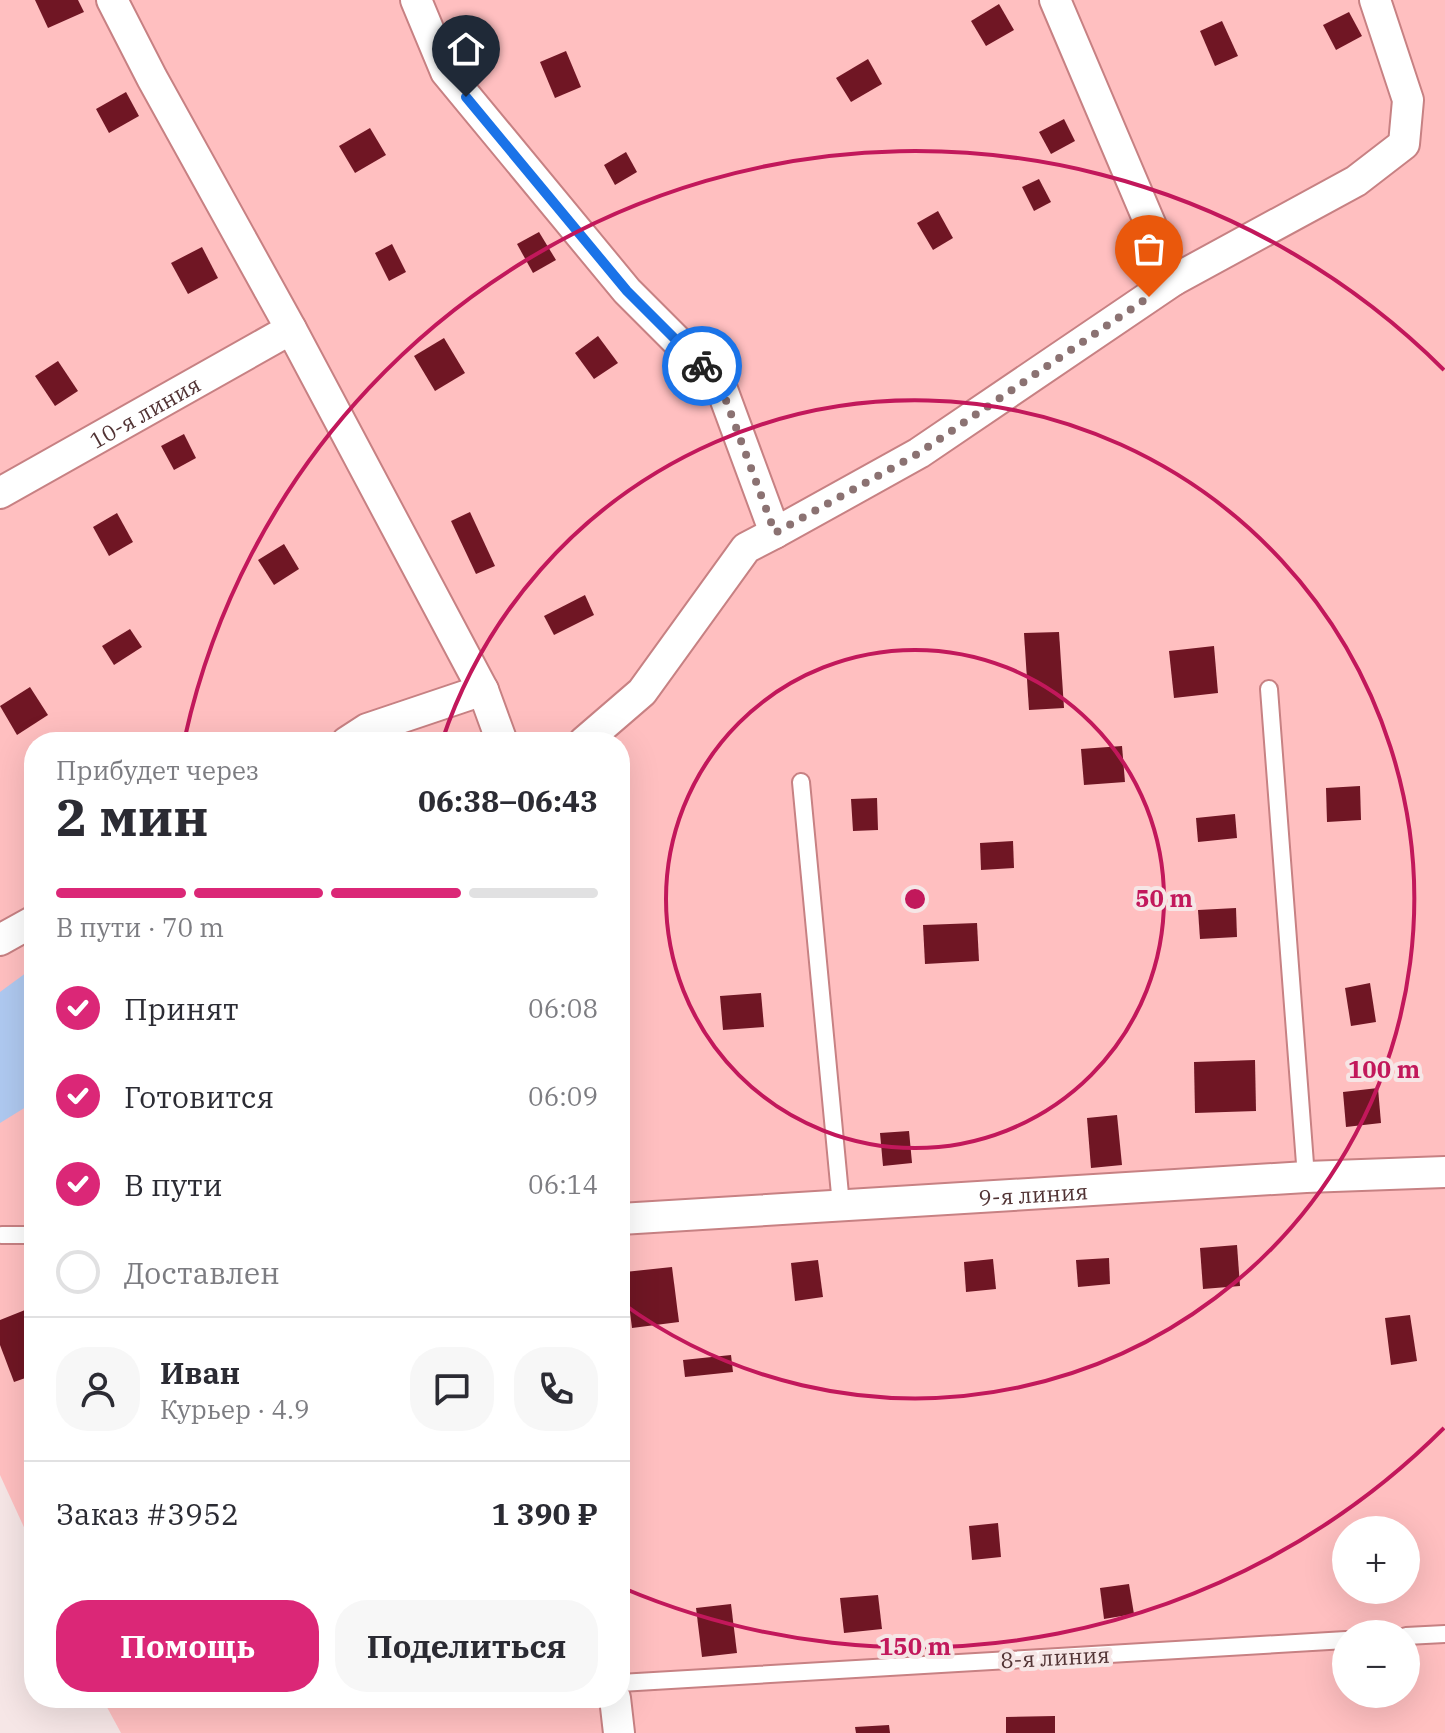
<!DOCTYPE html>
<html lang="ru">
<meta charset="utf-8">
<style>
:root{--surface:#fff;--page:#f7f7f7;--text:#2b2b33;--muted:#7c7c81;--line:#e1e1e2;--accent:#db2777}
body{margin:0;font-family:"IBM Plex Serif",serif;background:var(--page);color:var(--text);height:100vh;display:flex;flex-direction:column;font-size:30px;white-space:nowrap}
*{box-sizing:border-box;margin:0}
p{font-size:26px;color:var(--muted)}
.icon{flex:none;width:44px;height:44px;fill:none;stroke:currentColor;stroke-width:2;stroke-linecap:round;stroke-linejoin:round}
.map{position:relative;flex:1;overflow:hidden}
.side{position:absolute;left:24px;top:732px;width:606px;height:976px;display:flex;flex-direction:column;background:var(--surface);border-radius:32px;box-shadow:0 8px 32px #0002}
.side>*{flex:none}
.fabs{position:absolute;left:1332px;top:1516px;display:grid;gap:16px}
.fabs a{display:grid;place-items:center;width:88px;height:88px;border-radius:50%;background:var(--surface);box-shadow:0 8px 32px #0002;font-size:40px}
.pin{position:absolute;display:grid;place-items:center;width:68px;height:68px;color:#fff;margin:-82px -34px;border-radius:50% 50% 50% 0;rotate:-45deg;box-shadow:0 0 8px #0007}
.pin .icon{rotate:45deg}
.courier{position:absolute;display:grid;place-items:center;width:80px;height:80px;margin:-40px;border:6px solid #1a73e8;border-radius:50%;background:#fff;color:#222;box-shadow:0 2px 10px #0007}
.headline em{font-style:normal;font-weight:700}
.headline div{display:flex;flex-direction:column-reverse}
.headline{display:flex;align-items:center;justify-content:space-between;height:136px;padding:0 32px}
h1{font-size:52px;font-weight:700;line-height:60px}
.bar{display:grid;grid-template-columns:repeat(4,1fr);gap:12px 8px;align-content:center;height:96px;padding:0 32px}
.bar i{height:10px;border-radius:6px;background:var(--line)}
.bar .on{background:var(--accent)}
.bar p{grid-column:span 4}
.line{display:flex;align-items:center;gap:20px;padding:0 32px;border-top:2px solid var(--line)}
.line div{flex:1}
.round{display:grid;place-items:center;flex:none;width:84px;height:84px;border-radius:32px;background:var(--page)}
ol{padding:0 32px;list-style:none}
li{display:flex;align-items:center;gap:24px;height:88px}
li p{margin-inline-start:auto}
li .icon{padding:8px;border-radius:50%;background:var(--accent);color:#fff;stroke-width:4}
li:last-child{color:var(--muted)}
li i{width:44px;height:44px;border:4px solid var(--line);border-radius:50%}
.cta{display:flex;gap:16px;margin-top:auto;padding:16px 32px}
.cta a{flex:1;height:92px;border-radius:32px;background:var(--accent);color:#fff;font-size:32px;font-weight:700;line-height:92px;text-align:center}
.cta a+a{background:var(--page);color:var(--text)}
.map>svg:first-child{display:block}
.green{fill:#ffbfc0;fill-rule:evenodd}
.water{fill:#afc9f0}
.building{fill:#701624}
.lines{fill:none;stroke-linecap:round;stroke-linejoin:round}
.service-casing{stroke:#c78183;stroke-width:20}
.minor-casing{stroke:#c78183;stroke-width:34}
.service{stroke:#fff;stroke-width:16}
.minor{stroke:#fff;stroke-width:30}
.done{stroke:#8b7272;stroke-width:8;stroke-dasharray:0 14.4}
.route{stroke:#1a73e8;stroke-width:10}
.ring{fill:none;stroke:#c2185b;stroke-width:4}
.labels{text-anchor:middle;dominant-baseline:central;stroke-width:8;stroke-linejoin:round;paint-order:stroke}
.street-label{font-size:22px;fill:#513334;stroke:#f6e6e6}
.centre{fill:#c2185b;stroke:#f6e6e6;stroke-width:4}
.ring-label{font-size:24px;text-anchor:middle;font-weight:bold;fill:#c2185b;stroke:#f6e6e6;stroke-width:8;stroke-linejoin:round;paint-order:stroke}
</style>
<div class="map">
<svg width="1445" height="1733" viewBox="0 0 1445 1733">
<rect width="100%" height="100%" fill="#f6e6e6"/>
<path class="green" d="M0,0H1445V1733H121L102,1698H620V742H34V1549L0,1475ZM1346,1530H1406V1590H1346ZM1346,1634H1406V1694H1346Z"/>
<polygon class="water" points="34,967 34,1102 0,1123 0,992"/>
<g class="building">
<polygon points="35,0 78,0 84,12 48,28"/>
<polygon points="999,4 1014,30 986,46 971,21"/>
<polygon points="1349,12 1362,36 1336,50 1323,25"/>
<polygon points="1222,21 1238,56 1215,66 1200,31"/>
<polygon points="566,51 581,87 555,98 540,62"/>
<polygon points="868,59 882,84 851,102 836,78"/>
<polygon points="126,92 139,116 109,133 96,109"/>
<polygon points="1064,119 1075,141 1051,154 1039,132"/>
<polygon points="370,128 386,155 355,173 339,146"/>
<polygon points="626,152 637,172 615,185 604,165"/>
<polygon points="1039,179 1051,202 1034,211 1022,187"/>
<polygon points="938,211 953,238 933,250 917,223"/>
<polygon points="539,232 556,260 533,273 517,244"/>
<polygon points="392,244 406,272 389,281 375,253"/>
<polygon points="202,247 218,278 188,294 171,263"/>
<polygon points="598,336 618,363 594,379 575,353"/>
<polygon points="444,338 465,373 435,391 414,356"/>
<polygon points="58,361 78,391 55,406 35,376"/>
<polygon points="184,434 196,458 174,470 161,446"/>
<polygon points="470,512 495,566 476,574 451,521"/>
<polygon points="117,513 133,542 109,556 93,527"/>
<polygon points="284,544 299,569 274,585 258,560"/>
<polygon points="585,595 594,615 554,635 544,616"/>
<polygon points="130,629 142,647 114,665 102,646"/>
<polygon points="1059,632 1064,708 1029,710 1024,633"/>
<polygon points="1214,646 1218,693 1174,698 1169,651"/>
<polygon points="30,687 48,715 17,735 0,706"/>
<polygon points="1122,746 1125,782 1084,785 1081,749"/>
<polygon points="1360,786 1361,820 1327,822 1326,788"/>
<polygon points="877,798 878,830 853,831 851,799"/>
<polygon points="1235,814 1237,838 1198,842 1196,818"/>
<polygon points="1013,841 1014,868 981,870 980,843"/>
<polygon points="1236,908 1237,937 1200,939 1198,910"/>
<polygon points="977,923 979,961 925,964 923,925"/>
<polygon points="1370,983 1376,1022 1351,1026 1345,988"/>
<polygon points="761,993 764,1027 723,1030 720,996"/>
<polygon points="625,1033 628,1060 620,1061 620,1034"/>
<polygon points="1255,1060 1256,1111 1195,1113 1194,1062"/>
<polygon points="1378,1088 1381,1123 1346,1127 1343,1092"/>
<polygon points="1117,1115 1122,1165 1091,1168 1087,1118"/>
<polygon points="909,1131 912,1163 883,1166 880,1133"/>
<polygon points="1237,1245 1240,1286 1203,1289 1200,1248"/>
<polygon points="1109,1258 1110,1284 1078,1287 1076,1260"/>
<polygon points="993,1259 996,1289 966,1292 964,1262"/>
<polygon points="818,1260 823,1297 795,1301 791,1263"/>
<polygon points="672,1267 679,1322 632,1328 625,1272"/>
<polygon points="25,1310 34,1334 34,1375 14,1382 0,1345 0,1320"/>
<polygon points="1410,1315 1417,1361 1391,1365 1385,1318"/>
<polygon points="731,1355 733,1372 685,1377 683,1360"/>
<polygon points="998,1523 1001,1557 972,1560 969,1526"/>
<polygon points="1129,1584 1134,1614 1104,1619 1100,1588"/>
<polygon points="878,1595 882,1629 844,1633 840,1598"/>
<polygon points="731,1604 737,1653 702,1657 696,1608"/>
<polygon points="1055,1716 1055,1733 1006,1733 1006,1717"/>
<polygon points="889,1725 890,1733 856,1733 855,1727"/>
</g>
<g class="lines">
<g class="service-casing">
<g id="service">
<polyline points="1269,689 1306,1177"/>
<polyline points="801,782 841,1205"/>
<polyline points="2,1235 34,1235"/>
<polyline points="1406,1636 1445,1634"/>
<polyline points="620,1683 1346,1640"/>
</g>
</g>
<g class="minor-casing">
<g id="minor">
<polyline points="112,0 152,78 291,329 483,690 502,742"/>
<polyline points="416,0 446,72 627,291 720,384 775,533 919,453 1174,280 1055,0"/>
<polyline points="1174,280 1356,181 1404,144 1408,100 1375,0"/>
<path id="s1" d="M0,493L291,329"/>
<polyline points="347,742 367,729 483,690"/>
<polyline points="584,742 642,692 746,548 775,533"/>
<polyline points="0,940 34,921"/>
<path id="s2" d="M620,1219L1306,1177L1445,1172"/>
<polyline points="615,1698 619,1733"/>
</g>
</g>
<use href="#service" class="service"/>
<use href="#minor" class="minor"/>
</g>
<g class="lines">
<polyline class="done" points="702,366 720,384 775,533 919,453 1149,297"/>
<polyline class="route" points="466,97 627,291 702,366"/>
</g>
<g class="ring">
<circle cx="915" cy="899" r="249"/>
<path d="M442 741A499 499 0 1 1 622 1303"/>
<path d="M1444 1428A748 748 0 0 1 623 1588M185 737A748 748 0 0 1 1444 370"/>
</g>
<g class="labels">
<g class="street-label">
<text stroke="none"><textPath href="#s1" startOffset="166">10-я линия</textPath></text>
<text stroke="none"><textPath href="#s2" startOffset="414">9-я линия</textPath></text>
<text transform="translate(1055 1657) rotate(-3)">8-я линия</text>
</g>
</g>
<circle cx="915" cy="899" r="12" class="centre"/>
<g class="ring-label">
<text x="1164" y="907">50 m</text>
<text x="1384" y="1078">100 m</text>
<text x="915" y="1655">150 m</text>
</g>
</svg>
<div class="fabs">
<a>+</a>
<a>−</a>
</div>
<div class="pin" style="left:1149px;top:297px;background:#ea580c"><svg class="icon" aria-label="bag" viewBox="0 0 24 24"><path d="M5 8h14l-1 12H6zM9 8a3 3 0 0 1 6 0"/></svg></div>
<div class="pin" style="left:466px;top:97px;background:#1f2937"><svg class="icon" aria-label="home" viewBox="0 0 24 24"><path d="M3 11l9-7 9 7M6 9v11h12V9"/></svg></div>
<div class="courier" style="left:702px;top:366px"><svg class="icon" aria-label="bike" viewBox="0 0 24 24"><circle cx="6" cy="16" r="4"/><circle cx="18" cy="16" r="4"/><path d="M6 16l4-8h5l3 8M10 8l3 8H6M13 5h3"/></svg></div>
<section class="side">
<div class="headline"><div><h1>2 мин</h1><p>Прибудет через</p></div><em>06:38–06:43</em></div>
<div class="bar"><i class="on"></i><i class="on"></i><i class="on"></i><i></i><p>В пути · 70 m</p></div>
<ol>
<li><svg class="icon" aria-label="check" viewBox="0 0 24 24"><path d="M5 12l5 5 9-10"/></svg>Принят<p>06:08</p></li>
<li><svg class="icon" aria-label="check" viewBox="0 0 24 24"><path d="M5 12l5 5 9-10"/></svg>Готовится<p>06:09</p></li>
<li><svg class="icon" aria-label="check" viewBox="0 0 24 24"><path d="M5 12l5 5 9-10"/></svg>В пути<p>06:14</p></li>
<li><i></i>Доставлен</li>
</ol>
<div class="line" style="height:144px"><a class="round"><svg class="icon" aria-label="person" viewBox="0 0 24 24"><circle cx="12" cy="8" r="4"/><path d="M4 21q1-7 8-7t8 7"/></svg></a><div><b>Иван</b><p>Курьер · 4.9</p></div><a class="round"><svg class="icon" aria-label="chat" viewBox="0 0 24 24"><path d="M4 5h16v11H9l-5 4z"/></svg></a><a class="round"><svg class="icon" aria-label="phone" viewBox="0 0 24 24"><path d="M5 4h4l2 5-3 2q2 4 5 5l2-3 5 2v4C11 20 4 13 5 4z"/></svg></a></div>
<div class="line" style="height:104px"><div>Заказ #3952</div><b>1 390 ₽</b></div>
<div class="cta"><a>Помощь</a><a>Поделиться</a></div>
</section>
</div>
